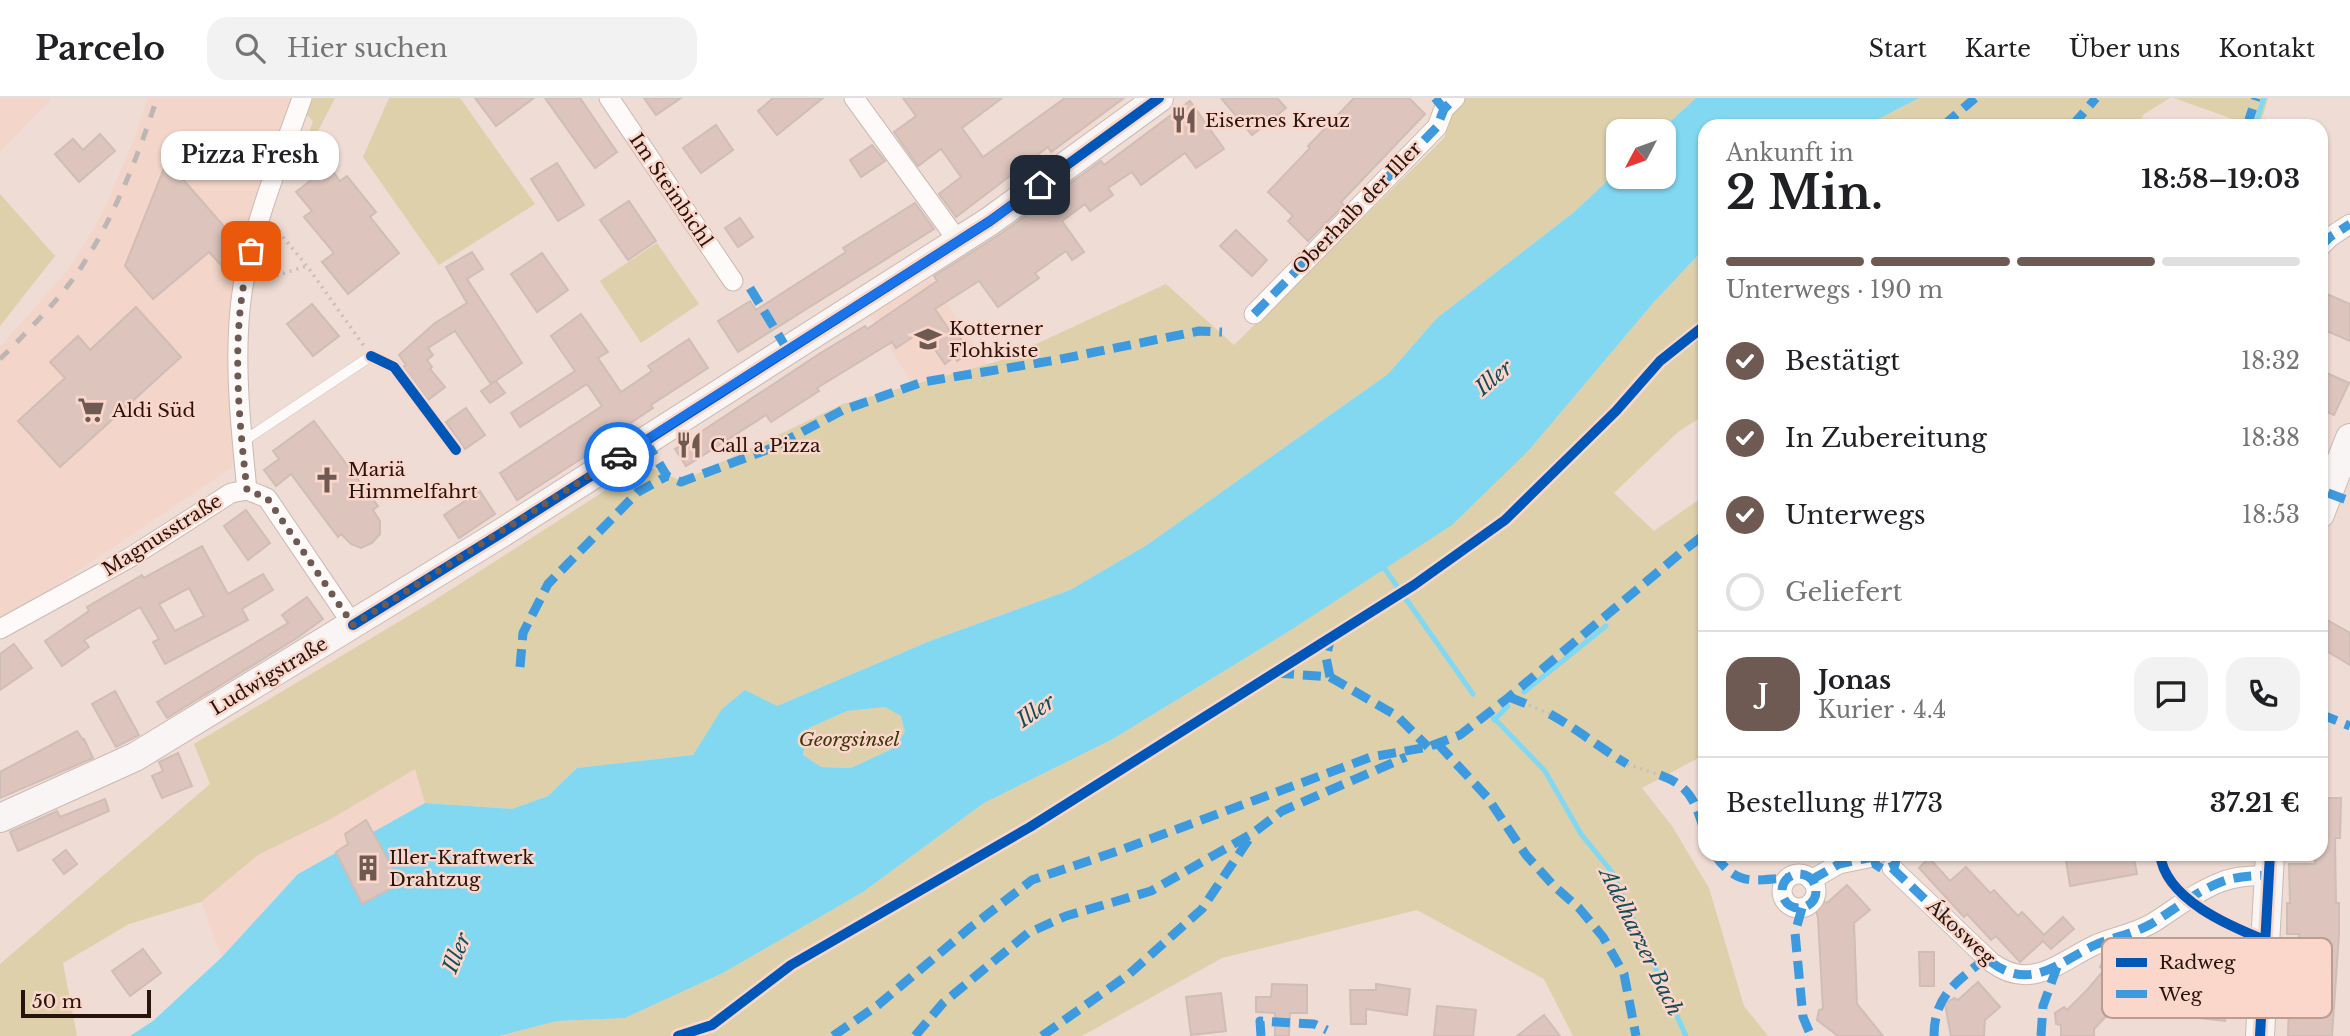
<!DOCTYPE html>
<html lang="de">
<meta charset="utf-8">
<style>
:root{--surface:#fff;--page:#f2f2f2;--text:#202124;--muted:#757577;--line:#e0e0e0;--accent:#6e5a52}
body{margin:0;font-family:"Libre Baskerville",serif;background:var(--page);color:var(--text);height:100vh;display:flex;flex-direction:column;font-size:26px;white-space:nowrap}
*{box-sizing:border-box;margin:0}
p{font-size:23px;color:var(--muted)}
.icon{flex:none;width:38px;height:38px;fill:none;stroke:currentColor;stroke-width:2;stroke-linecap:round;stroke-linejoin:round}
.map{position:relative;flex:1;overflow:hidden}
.drawer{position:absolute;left:1698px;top:21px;width:630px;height:742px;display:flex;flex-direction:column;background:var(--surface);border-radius:21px;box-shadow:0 2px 5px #0004}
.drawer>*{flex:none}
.needle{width:46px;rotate:229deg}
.buttons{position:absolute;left:1606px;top:21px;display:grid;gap:14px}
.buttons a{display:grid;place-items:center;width:70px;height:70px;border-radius:14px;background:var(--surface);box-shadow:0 2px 5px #0004;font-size:35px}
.scale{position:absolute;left:21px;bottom:18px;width:130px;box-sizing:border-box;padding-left:7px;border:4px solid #28140c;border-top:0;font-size:19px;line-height:24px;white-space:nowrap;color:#28140c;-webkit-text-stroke:5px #fad7ca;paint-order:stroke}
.pin{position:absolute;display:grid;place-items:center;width:60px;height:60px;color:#fff;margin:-30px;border-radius:14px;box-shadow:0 4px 10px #0006}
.courier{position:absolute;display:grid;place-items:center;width:70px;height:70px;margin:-35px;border:5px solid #1a73e8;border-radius:50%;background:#fff;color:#222;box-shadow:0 2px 9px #0007}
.bubble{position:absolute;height:49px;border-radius:21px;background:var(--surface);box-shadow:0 2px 5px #0004;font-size:23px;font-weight:700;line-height:49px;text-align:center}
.head em{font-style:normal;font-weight:700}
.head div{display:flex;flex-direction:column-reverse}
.head{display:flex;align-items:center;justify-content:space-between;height:119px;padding:0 28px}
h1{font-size:46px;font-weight:700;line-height:52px}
.bar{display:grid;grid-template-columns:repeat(4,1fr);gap:10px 7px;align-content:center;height:84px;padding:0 28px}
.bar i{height:9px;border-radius:5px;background:var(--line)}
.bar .current{background:var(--accent)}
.bar p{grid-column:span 4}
.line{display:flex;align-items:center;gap:18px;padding:0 28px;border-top:2px solid var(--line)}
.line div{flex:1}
.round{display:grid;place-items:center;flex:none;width:74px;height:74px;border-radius:21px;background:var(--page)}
ol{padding:0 28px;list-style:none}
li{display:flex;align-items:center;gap:21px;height:77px}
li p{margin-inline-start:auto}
li .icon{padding:7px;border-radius:50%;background:var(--accent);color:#fff;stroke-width:4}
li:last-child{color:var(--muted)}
li i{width:38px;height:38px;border:4px solid var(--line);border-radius:50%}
header{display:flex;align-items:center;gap:42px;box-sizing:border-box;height:98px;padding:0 35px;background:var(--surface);border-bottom:2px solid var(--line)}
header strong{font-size:33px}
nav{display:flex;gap:38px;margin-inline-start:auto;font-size:24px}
.search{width:490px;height:63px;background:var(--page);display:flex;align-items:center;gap:18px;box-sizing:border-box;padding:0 24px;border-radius:21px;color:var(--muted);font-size:26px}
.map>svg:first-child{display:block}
.built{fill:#f3d5c9}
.green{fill:#ddd0ab}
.water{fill:#82d8f1;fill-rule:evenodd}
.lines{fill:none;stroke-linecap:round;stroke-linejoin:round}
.stream{stroke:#82d8f1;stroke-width:5}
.building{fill:#ddc5bd;stroke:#d0bdb6;stroke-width:2;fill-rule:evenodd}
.lane-casing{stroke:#ccb9b2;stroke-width:11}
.street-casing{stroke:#ccb9b2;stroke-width:21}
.secondary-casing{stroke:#ccb9b2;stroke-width:30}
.path{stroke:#c6bfbc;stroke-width:3.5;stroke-dasharray:2 5;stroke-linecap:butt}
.lane{stroke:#fdfaf9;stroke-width:10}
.street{stroke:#fdfaf9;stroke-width:19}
.secondary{stroke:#f9f5f4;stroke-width:28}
.rail{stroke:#bcb7b5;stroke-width:5;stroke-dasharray:12 12;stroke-linecap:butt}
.quiet{stroke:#3d9ade;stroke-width:9;stroke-dasharray:18 9;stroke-linecap:butt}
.cycleway-casing{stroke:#fad7ca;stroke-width:15}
.cycleway{stroke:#0057b8;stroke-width:10}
.done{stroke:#6e5a52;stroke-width:7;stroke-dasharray:0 12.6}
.route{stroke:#1a73e8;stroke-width:9}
.labels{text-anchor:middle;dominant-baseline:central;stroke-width:5;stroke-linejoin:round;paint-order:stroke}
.poi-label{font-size:19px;fill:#28140c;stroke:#fad7ca;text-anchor:start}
.street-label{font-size:19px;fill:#28140c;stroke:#fad7ca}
.park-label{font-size:19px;font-style:italic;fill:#3d370a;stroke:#fad7ca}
.water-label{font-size:21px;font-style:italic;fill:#144c5b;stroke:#fad7ca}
.key{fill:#fad7ca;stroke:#bb9c91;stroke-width:2}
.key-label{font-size:19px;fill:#28140c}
</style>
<header>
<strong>Parcelo</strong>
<div class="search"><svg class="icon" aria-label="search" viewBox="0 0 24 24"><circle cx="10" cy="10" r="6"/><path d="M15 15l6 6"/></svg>Hier suchen</div>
<nav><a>Start</a><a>Karte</a><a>Über uns</a><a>Kontakt</a></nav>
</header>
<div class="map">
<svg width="2350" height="938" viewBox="0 0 2350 938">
<rect width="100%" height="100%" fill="#efdcd5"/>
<g class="built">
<polygon points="0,0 52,0 0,53"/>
<polygon points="148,0 295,0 237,174 234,368 0,525 0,249 68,172 88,141 108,103 135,38"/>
<polygon points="930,181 987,266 913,287 870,217"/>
<polygon points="416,670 425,705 298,776 222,859 201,804 258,757 331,721"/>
</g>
<g class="green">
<polygon points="313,0 335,0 317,35 327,45 292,69 297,54 303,53 313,23 306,16"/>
<polygon points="389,0 460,0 535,106 439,167 363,59"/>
<polygon points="1464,0 1696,0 1660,33 1619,33 1619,72 1573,115 1437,220 1388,276 1147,447 1070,492 930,543 777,608 722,612 693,657 577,670 548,698 512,711 425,705 415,671 331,721 258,757 201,804 129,826 63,865 77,938 0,938 0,866 210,686 194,646 430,505 645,367 682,383 843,306 999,263 1166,186 1234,247 1444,40 1457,5"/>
<polygon points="1919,0 2170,0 2144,16 2137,28 1865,28"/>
<polygon points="2174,0 2268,0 2260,28 2252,28"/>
<polygon points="0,96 55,158 0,228"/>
<polygon points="657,145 699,206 641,245 600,183"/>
<polygon points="1704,151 1704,317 1678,334 1614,395 1654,433 1704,398 1704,657 1642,690 1672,728 1709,790 1744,908 1768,938 1573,938 1544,881 1417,812 1222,860 1082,938 499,938 557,923 625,920 723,875 863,794 984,705 1113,641 1283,537 1530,351 1654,204"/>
<polygon points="885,609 902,618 905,633 896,649 851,670 821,669 803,657 809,630 847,613"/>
</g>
<path class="water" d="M1696,0H1919L1865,28H1704V151L1654,204L1530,351L1452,427L1283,537L1113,641L984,705L863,794L723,875L625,920L557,923L499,938H130L153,923L222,859L298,776L425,705L512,711L548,698L577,670L693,657L722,611L745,592L777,608L930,543L1070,492L1147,447L1388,276L1437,220L1573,115L1619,72V79H1664V33H1660ZM885,609L901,618L905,633L896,649L851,670L821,669L803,657L809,630L847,613Z"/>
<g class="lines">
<g class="stream">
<polyline points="2255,28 2264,0"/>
<polyline points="1382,467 1473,596"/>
<polyline points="1524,594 1606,528"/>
<polyline points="1493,619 1545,673 1581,736 1612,774 1686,938"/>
<polyline points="1494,622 1508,608"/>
</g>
</g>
<g class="building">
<polygon points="475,0 534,0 496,28"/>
<polygon points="545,0 580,0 617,54 595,70"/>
<polygon points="644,0 681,0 656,17"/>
<polygon points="773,0 823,0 777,37 758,13"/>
<polygon points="903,0 1002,0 962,30 983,59 1065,0 1124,0 1051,54 1048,49 956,119 939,96 961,79 941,51 918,68 894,34 916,18"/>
<polygon points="1221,0 1277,0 1286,10 1252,37"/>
<polygon points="1354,0 1409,0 1425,16 1341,104 1344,107 1308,143 1288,123 1293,118 1268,94 1310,50 1308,48"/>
<polygon points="1190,3 1224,51 1196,70 1185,55 1141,87 1132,74 1108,90 1113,97 1090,113 1085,106 1062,123 1084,154 1072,162 1066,153 1035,175 1039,180 998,209 979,183 935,211 952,236 956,234 970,255 957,263 954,259 945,266 922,233 896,250 892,244 817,290 819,293 771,324 766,317 686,368 675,351 819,256 865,228 867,231 937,183 934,178 999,137 1101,63 1104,67"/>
<polygon points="716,27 733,52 701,75 683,50"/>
<polygon points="100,36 115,53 79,84 55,56 73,41 83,52"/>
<polygon points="872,47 885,63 861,79 850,62"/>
<polygon points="167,63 235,141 232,161 223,169 209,154 153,201 125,168"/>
<polygon points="557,65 584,107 558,123 531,81"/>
<polygon points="329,68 340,83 347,78 376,114 370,119 399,155 348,196 322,164 334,155 304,119 312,113 296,94"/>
<polygon points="629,103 656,143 628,162 600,122"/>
<polygon points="915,105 934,131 738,254 718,223 750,203 756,212 846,154 843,150"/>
<polygon points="740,120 753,139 738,149 725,130"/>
<polygon points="1236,132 1267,162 1252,178 1220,148"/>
<polygon points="472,154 483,171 467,181 522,265 491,286 455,233 428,250 433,257 427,262 432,269 430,271 445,289 428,302 403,269 406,267 399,257 435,225 467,205 446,169"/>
<polygon points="542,155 568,192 537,214 511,176"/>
<polygon points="2320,193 2350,206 2350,243 2320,230"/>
<polygon points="312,206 339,238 313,258 287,226"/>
<polygon points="136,209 181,259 60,369 18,323 65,280 50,264 78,238 90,252"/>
<polygon points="581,216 608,254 598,260 621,294 652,273 648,268 689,241 708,270 651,307 653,310 583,357 584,359 517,402 500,375 602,308 587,286 520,329 511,315 575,273 551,238"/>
<polygon points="2320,272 2349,285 2334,317 2320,311"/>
<polygon points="496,283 505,295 490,305 481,293"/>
<polygon points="466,310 485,337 465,351 446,324"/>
<polygon points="314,323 378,408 373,412 380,423 380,436 372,445 361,450 351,446 341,436 338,439 291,376 276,388 264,372 279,361 273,353"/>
<polygon points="480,393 495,416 459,440 444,417"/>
<polygon points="246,412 270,445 248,462 224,428"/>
<path d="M202,448L228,496L263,476L273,492L242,511L248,522L165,566L153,544L159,541L140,509L84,542L89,549L62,568L45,543L89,513L87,509L142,477L144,480ZM189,490L204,518L175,533L159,506Z"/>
<polygon points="307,499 323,521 297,540 167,620 157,604 288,525 282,517"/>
<polygon points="2320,518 2350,535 2350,567 2320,549"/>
<polygon points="14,546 32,570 0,592 0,556"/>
<polygon points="115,593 139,637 116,649 92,606"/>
<polygon points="77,633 83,642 84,641 93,660 0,700 0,674"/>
<polygon points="178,655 192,688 162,700 152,678 163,673 159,664"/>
<polygon points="2320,700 2341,700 2340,740 2335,740 2336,805 2339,805 2339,836 2332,938 2288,938 2289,906 2296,906 2299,836 2287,836 2287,805 2290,805 2289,766 2315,766 2315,756 2320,756"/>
<polygon points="105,701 109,713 18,753 10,734 57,713 60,719"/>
<polygon points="366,722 401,785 362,806 336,754 348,746 345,736"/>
<polygon points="66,752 77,766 64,776 53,762"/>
<polygon points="2065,756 2133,756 2137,776 2070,788"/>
<polygon points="1929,760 1950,783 1966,769 1990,795 1994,792 2018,818 2022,814 2044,837 2063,819 2074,831 2051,851 2043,843 2020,864 1996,838 1991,842 1967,816 1964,819 1919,770"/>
<polygon points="1847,787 1870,812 1854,825 1857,906 1883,938 1838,938 1817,922 1819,912 1823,911 1818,820 1815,809 1823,803 1827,805"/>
<polygon points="143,851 161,875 130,898 112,873"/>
<polygon points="2174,853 2224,855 2222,908 2226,908 2225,923 2171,917"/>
<polygon points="1919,854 1934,854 1934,888 1920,888"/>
<polygon points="2116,858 2117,863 2144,859 2149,892 2129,894 2094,931 2094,938 2061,938 2061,927 2056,926 2055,915 2064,909 2067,912 2088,891 2104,872 2100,869 2105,859"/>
<polygon points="1978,884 2000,909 1985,922 1984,938 1951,938 1945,906 1954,900 1958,902"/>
<polygon points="1272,886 1307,887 1307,915 1290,915 1289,938 1275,938 1275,915 1256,914 1256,899 1271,899"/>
<polygon points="1376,886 1410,891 1407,917 1366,911 1366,926 1351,926 1350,892 1376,892"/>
<polygon points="1221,895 1226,933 1191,937 1186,899"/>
<polygon points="1437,908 1476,912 1473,938 1434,938"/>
<polygon points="1544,917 1560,938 1517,938"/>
</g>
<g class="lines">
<g class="lane-casing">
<polyline id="lane" points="242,344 371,258"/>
</g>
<g class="street-casing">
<g id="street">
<polyline points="609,0 733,183"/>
<polyline points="854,0 958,143"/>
<polyline points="2320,149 2330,139 2350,126"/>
<polyline points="1254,216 1437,29 1444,11 1455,0"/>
<path d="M247,392C240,325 231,239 246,173C258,114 282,57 302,0"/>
<polyline points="0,531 131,459 231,395 247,392 267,400 353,527"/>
<path d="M1892,770L1991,864C2031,894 2059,864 2095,847C2113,839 2133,836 2151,826C2174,812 2195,794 2221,784C2236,778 2252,778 2269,777"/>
<circle cx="1799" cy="793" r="17"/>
<polyline points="1811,782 1839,766 1873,759"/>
</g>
</g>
<g class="secondary-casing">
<g id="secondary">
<polyline points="2320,416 2350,340"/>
<polyline points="0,720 135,659 500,436 990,123 1159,0"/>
<polyline points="2260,938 2270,756"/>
</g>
</g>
<g class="path">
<polyline points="274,128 307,168 364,248"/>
<polyline points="263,182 307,168"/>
<polyline points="1529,607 1550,616"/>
<polyline points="1627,666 1660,677"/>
</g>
<use href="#lane" class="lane"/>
<use href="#street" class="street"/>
<use href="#secondary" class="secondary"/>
<path class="rail" d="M0,261C26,235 54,207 76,177C113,123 137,61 157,0"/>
<g class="quiet">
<polyline points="1435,0 1444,11"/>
<polyline points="1943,28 1975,0"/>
<polyline points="2072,28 2096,0"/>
<polyline points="2247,28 2256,0"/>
<polyline points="2320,149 2330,139 2350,126"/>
<polyline points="750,190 787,251"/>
<polyline points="1254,216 1437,29 1444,11 1455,0"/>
<polyline points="645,342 667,378 681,384 772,350 843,312 923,284 1056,262 1199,233 1222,234"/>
<polyline points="2328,395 2350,403"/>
<polyline points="2320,401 2324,404"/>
<polyline points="520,569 523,535 548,486 638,394 667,378"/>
<polyline points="1276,575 1330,579 1397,618 1428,649"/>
<polyline points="1330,579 1326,559 1331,539"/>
<polyline points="1509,599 1529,607"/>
<path d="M1550,616C1577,631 1600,650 1627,666"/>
<polyline points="2320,616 2350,628"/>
<polyline points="1438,646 1487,699 1526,757 1554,788 1579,810 1603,839 1624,876 1636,938"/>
<path d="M1660,677C1690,688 1695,703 1704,732"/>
<path d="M1714,756C1738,789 1751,782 1787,780"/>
<polyline points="1873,756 1876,767 1884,772 1895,767 1897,756"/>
<path d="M1892,770L1991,864C2031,894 2059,864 2095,847C2113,839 2133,836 2151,826C2174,812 2195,794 2221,784C2236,778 2252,778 2269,777"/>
<circle cx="1799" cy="793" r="17"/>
<polyline points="1811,782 1839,766 1873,759"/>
<polyline points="1802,810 1795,835 1803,919 1811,938"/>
<polyline points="833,938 878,907 971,829 1032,782 1118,753 1371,659 1428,649 1460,637 1509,599 1683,453 1704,437"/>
<polyline points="915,938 943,905 1028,835 1066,818 1151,793 1253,735 1282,713 1406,659"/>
<polyline points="1042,938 1128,877 1202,811 1251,738"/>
<polyline points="1261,938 1260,923 1314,926 1327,932"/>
<path d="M1934,938C1934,897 1957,884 1986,860"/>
<polyline points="2041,938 2043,908 2057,869"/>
</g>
<g class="cycleway-casing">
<g id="cycleway">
<polyline points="371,258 394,269 456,352"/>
<polyline points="353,527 500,436 990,123 1159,0"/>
<path d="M2160,756C2165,801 2229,828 2267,843"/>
<polyline points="678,938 712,927 791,867 1030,729 1414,487 1505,422 1616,313 1660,263 1704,228"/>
<polyline points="2260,938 2270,756"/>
</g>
</g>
<use href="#cycleway" class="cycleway"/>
</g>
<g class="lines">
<path class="done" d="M251,153C230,229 238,314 247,392L267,400L353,527L619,359"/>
<polyline class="route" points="619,359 990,123 1040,87"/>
</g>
<defs>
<g id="restaurant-bare" transform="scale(2.1)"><path d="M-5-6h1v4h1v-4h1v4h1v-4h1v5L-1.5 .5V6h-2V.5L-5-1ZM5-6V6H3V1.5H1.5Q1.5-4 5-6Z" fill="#6e5a52" stroke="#fad7ca" stroke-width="2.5" paint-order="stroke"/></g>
<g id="school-bare" transform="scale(2.1)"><path d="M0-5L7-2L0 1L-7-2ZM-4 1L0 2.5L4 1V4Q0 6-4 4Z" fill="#6e5a52" stroke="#fad7ca" stroke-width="2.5" paint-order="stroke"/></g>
<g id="supermarket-bare" transform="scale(2.1)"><path d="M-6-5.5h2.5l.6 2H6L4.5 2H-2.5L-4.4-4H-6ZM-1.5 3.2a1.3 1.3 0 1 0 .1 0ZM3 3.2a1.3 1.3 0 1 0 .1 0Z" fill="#6e5a52" stroke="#fad7ca" stroke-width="2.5" paint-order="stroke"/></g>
<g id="church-bare" transform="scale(2.1)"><path d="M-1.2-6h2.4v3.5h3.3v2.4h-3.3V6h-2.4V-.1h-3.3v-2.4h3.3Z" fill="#6e5a52" stroke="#fad7ca" stroke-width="2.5" paint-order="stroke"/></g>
<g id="building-bare" transform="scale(2.1)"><path d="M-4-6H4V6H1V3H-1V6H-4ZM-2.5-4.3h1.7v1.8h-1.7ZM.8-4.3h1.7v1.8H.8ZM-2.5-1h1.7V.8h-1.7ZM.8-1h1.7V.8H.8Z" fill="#6e5a52" stroke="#fad7ca" stroke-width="2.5" paint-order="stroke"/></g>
</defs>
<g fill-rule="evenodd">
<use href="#restaurant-bare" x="1184" y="22"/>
<use href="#school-bare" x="928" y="241"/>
<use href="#supermarket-bare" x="91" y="312"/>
<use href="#restaurant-bare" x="689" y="347"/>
<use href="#church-bare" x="327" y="382"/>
<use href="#building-bare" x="368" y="770"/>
</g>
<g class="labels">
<g class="poi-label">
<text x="1205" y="22">Eisernes Kreuz</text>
<text x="949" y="230">Kotterner<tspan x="949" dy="22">Flohkiste</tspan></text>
<text x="112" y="312">Aldi Süd</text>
<text x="710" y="347">Call a Pizza</text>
<text x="348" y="371">Mariä<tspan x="348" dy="22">Himmelfahrt</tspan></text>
<text x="389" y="759">Iller-Kraftwerk<tspan x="389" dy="22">Drahtzug</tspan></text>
</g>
<g class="street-label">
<text transform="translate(671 92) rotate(56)">Im Steinbichl</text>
<text transform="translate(1357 110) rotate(-46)">Oberhalb der Iller</text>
<text transform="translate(162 437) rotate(-32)">Magnusstraße</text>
<text transform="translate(269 578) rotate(-31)">Ludwigstraße</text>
<text transform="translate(1961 834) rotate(43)">Ákosweg</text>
</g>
<g class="park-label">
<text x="849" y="641">Georgsinsel</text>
</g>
<g class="water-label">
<text transform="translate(1494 280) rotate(-40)">Iller</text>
<text transform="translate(1036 613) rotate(-34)">Iller</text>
<text transform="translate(1641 844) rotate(64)">Adelharzer Bach</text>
<text transform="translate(457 855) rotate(-68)">Iller</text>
</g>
</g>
<rect x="2102" y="840" width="230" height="80" rx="10" class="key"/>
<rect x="2116" y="860" width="31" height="9" fill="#0057b8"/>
<rect x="2116" y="892" width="31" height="8" fill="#3d9ade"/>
<g class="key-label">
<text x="2159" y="871">Radweg</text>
<text x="2159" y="903">Weg</text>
</g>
</svg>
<div class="buttons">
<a><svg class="needle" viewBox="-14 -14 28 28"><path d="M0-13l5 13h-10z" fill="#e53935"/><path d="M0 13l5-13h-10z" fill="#757577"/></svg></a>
</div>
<div class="scale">50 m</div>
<div class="pin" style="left:251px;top:153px;background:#ea580c"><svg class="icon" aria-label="bag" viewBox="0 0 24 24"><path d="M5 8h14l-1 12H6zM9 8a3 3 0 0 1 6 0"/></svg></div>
<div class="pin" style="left:1040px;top:87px;background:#1f2937"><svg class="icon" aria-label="home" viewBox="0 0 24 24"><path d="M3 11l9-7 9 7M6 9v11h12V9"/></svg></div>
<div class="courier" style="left:619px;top:359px"><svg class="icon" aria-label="car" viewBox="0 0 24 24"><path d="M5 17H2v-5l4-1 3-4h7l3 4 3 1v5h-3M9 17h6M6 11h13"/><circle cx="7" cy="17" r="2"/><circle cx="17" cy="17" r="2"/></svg></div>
<div class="bubble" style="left:161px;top:33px;width:178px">Pizza Fresh</div>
<section class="drawer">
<div class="head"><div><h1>2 Min.</h1><p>Ankunft in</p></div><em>18:58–19:03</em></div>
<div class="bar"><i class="current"></i><i class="current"></i><i class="current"></i><i></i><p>Unterwegs · 190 m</p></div>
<ol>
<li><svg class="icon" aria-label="check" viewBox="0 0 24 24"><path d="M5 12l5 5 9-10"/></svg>Bestätigt<p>18:32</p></li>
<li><svg class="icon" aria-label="check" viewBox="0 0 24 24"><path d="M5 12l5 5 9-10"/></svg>In Zubereitung<p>18:38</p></li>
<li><svg class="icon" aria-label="check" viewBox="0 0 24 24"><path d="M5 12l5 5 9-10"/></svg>Unterwegs<p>18:53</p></li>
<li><i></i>Geliefert</li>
</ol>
<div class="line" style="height:126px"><b class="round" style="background:var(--accent);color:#fff">J</b><div><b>Jonas</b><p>Kurier · 4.4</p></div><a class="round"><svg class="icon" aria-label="chat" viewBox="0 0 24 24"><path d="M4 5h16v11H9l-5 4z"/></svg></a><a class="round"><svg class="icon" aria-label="phone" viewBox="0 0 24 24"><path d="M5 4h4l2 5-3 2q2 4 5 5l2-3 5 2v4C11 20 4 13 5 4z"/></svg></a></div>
<div class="line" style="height:91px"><div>Bestellung #1773</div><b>37.21 €</b></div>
</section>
</div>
